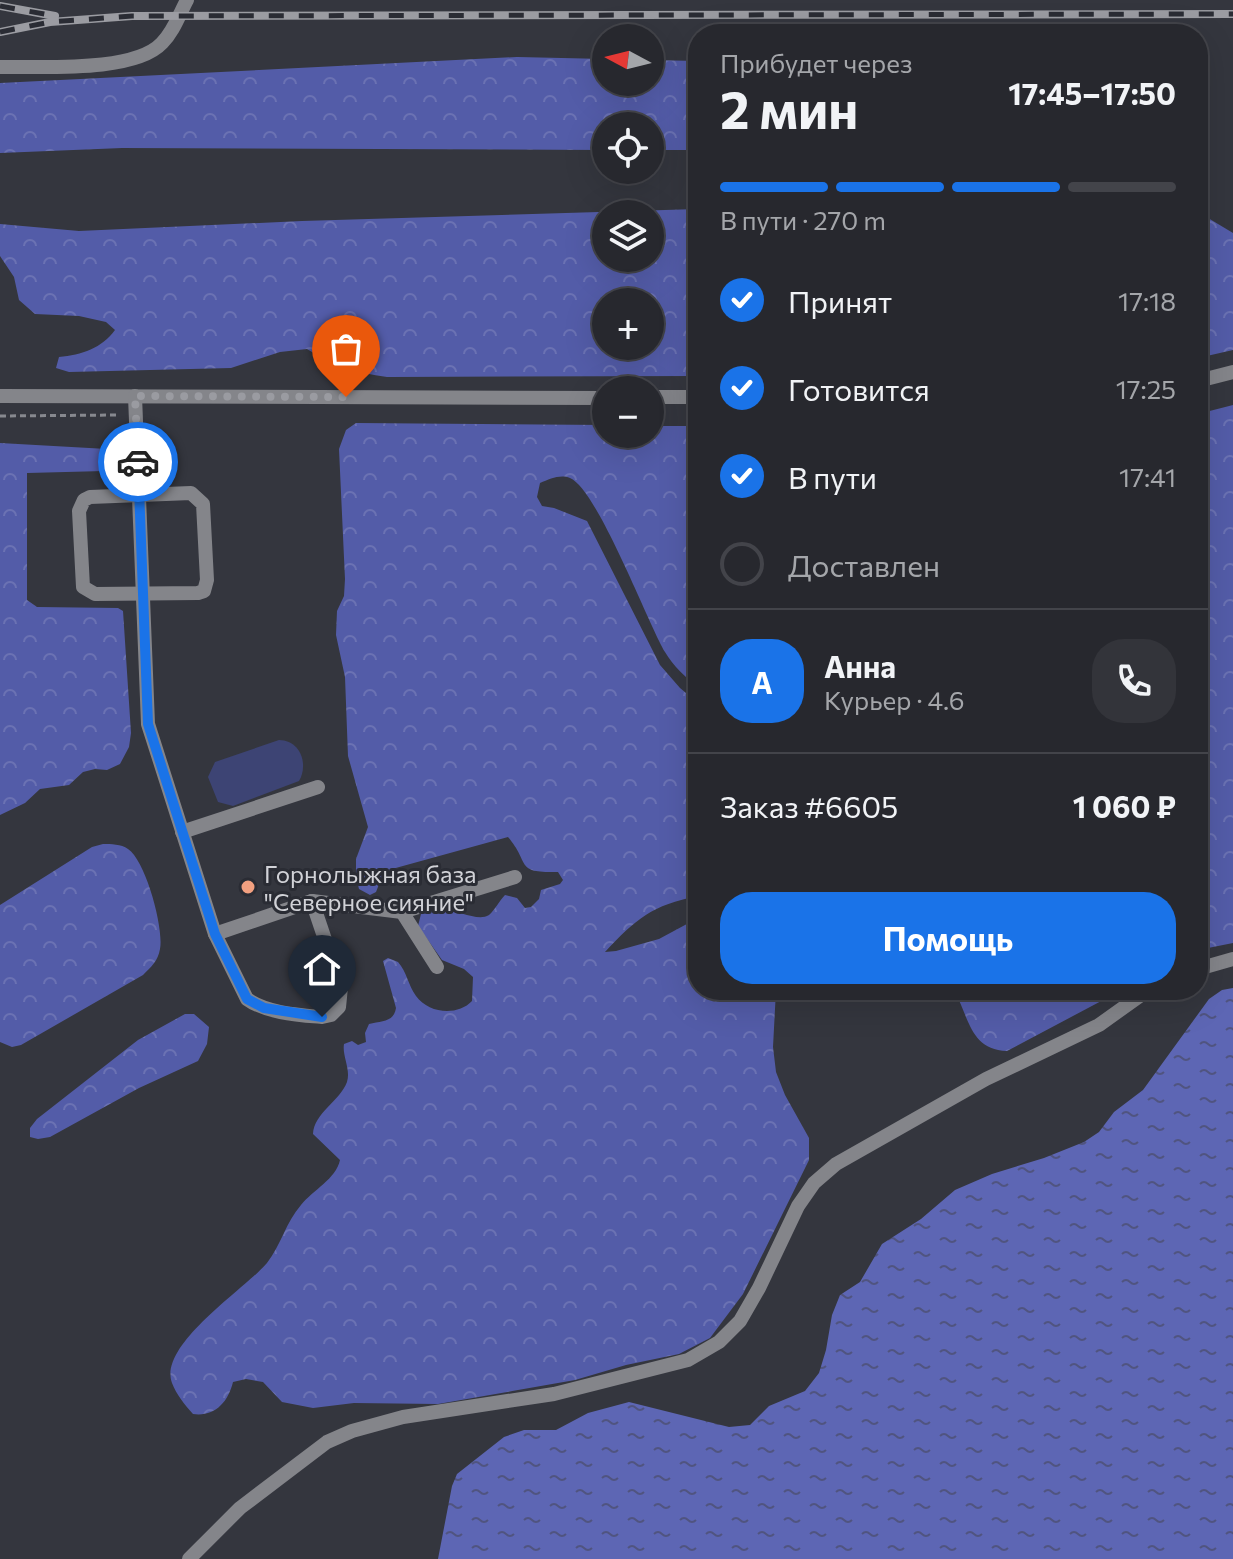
<!DOCTYPE html>
<html lang="ru">
<meta charset="utf-8">
<style>
:root{--surface:#27282e;--page:#33343a;--text:#f1f3f6;--muted:#a4a6aa;--line:#43444a;--accent:#1a73e8}
body{margin:0;font-family:Commissioner,sans-serif;background:var(--page);color:var(--text);height:100vh;display:flex;flex-direction:column;font-size:30px;white-space:nowrap}
*{box-sizing:border-box;margin:0}
p{font-size:26px;color:var(--muted)}
.icon{flex:none;width:44px;height:44px;fill:none;stroke:currentColor;stroke-width:2;stroke-linecap:round;stroke-linejoin:round}
.map{position:relative;flex:1;overflow:hidden}
.sheet{position:absolute;left:688px;top:24px;width:520px;height:976px;display:flex;flex-direction:column;background:var(--surface);border-radius:32px;box-shadow:0 8px 32px #0002,0 0 0 2px var(--line)}
.sheet>*{flex:none}
.needle{width:52px;rotate:277deg}
.controls{position:absolute;left:592px;top:24px;display:grid;gap:16px}
.controls a{display:grid;place-items:center;width:72px;height:72px;border-radius:50%;background:var(--surface);box-shadow:0 8px 32px #0002,0 0 0 2px var(--line);font-size:40px}
.pin{position:absolute;display:grid;place-items:center;width:68px;height:68px;color:#fff;margin:-82px -34px;border-radius:50% 50% 50% 0;rotate:-45deg;box-shadow:0 0 8px #0007}
.pin .icon{rotate:45deg}
.courier{position:absolute;display:grid;place-items:center;width:80px;height:80px;margin:-40px;border:6px solid #1a73e8;border-radius:50%;background:#fff;color:#222;box-shadow:0 2px 10px #0007}
.summary em{font-style:normal;font-weight:700}
.summary div{display:flex;flex-direction:column-reverse}
.summary{display:flex;align-items:center;justify-content:space-between;height:136px;padding:0 32px}
h1{font-size:52px;font-weight:700;line-height:60px}
.bar{display:grid;grid-template-columns:repeat(4,1fr);gap:12px 8px;align-content:center;height:96px;padding:0 32px}
.bar i{height:10px;border-radius:6px;background:var(--line)}
.bar .active{background:var(--accent)}
.bar p{grid-column:span 4}
.line{display:flex;align-items:center;gap:20px;padding:0 32px;border-top:2px solid var(--line)}
.line div{flex:1}
.round{display:grid;place-items:center;flex:none;width:84px;height:84px;border-radius:32px;background:var(--page)}
ol{padding:0 32px;list-style:none}
li{display:flex;align-items:center;gap:24px;height:88px}
li p{margin-inline-start:auto}
li .icon{padding:8px;border-radius:50%;background:var(--accent);color:#fff;stroke-width:4}
li:last-child{color:var(--muted)}
li i{width:44px;height:44px;border:4px solid var(--line);border-radius:50%}
.cta{display:flex;gap:16px;margin-top:auto;padding:16px 32px}
.cta a{flex:1;height:92px;border-radius:32px;background:var(--accent);color:#fff;font-size:32px;font-weight:700;line-height:92px;text-align:center}
.map>svg:first-child{display:block}
.forest{fill:url(#forest-crowns);fill-rule:evenodd}
.pitch{fill:#3d4474}
.water{fill:url(#water-ripples)}
.lines{fill:none;stroke-linecap:round;stroke-linejoin:round}
.path{stroke:#87898f;stroke-width:3;stroke-dasharray:6 4;stroke-linecap:butt}
.minor{stroke:#84858a;stroke-width:14}
.rail-casing{stroke:#9b9ca2;stroke-width:8}
.rail{stroke:#2a2c34;stroke-width:5;stroke-dasharray:15;stroke-linecap:butt}
.done{stroke:#9a9ba1;stroke-width:8;stroke-dasharray:0 14.4}
.route{stroke:#1a73e8;stroke-width:10}
.poi-dot{fill:#f2a080;stroke:#2a2c34;stroke-width:3}
.labels{text-anchor:middle;dominant-baseline:central;stroke-width:6;stroke-linejoin:round;paint-order:stroke}
.poi-label{font-size:24px;fill:#d1d2d7;stroke:#2a2c34;text-anchor:start}
</style>
<div class="map">
<svg width="1233" height="1559" viewBox="0 0 1233 1559">
<defs>
<pattern id="forest-crowns" width="20" height="18" patternUnits="userSpaceOnUse" patternTransform="scale(2)"><rect width="20" height="18" fill="#535ca8"/><path d="M2 6a3 3 0 1 1 6 0M12 15a3 3 0 1 1 6 0" fill="none" stroke="#6b72b3"/></pattern>
<pattern id="water-ripples" width="26" height="14" patternUnits="userSpaceOnUse" patternTransform="scale(2)"><rect width="26" height="14" fill="#5d66b4"/><path d="M2 4q2-2 4 0t4 0M15 11q2-2 4 0t4 0" fill="none" stroke="#505480"/></pattern>
</defs>
<rect width="100%" height="100%" fill="#34363e"/>
<g class="forest">
<polygon points="517,57 606,59 606,82 650,82 650,60 698,61 698,150 650,150 650,126 606,126 606,150 122,148 0,153 0,83"/>
<path d="M698,209V376L387,377C356,373 333,365 307,349L280,352L231,368L69,372L56,368L59,357C82,355 102,348 115,330L106,322L79,316L35,314L19,300L14,277L0,256V224L79,231L302,221ZM606,214H650V258H606ZM606,302H650V346H606Z"/>
<polygon points="1198,212 1233,233 1233,350 1198,358"/>
<polygon points="1233,405 1233,943 1198,950 1198,414"/>
<path d="M356,423L606,425V434H650V426H698V688C686,677 673,666 665,652C647,621 597,489 570,478C560,474 550,479 540,483L537,497L542,506L554,508L587,521L660,665L680,688L698,703V896C652,905 636,919 605,952L616,951L659,939L698,918V990H776L773,1047L776,1072L785,1095L809,1138V1160L743,1294L710,1338L679,1354L626,1365L575,1380L438,1404L354,1403L313,1408L282,1402L263,1382L246,1379L233,1382C228,1403 214,1417 193,1414C185,1405 176,1394 172,1383C158,1345 245,1289 267,1263C281,1245 286,1222 301,1205C313,1190 336,1179 340,1160L313,1134C314,1113 340,1101 347,1082C351,1069 342,1056 344,1044L352,1041L358,1045L366,1042L365,1033L369,1024C382,1021 394,1022 396,1008L383,961L388,958L398,962C407,972 408,985 416,996C429,1014 458,1016 472,1001L473,977L464,969L442,960L418,926L421,914C449,901 474,924 489,915C495,910 499,901 505,895L517,898L525,908L531,907L539,899L541,890L560,884L563,880L558,872C514,873 531,864 508,837L392,869L381,879L376,892L370,895L359,889L356,876V859L368,827L348,756L345,677L336,635L337,611L344,596L345,579L339,449L346,430Z"/>
<polygon points="0,443 107,449 115,457 112,466 104,471 27,473 27,600 37,607 118,608 123,611 131,733 129,747 120,764 107,770 95,769 83,772 69,785 40,789 25,803 0,815"/>
<path d="M103,844C111,844 121,844 128,849C146,861 164,929 160,949C158,961 151,967 143,975L21,1045L12,1047L0,1042V905L92,847Z"/>
<path d="M954,990H1122L1007,1051C970,1050 969,1017 954,990Z"/>
<polygon points="185,1014 194,1014 209,1027 207,1044 198,1061 139,1088 50,1137 38,1139 30,1137 30,1128 37,1119 138,1040"/>
</g>
<path class="pitch" d="M279,740C300,740 309,764 299,781L233,806L218,802L208,777L215,762Z"/>
<polygon class="water" points="1233,988 1233,1559 438,1559 452,1486 457,1474 504,1437 524,1430 556,1430 588,1413 629,1402 729,1427 750,1425 769,1406 805,1391 819,1373 826,1350 832,1315 840,1295 860,1282 882,1244 921,1219 955,1190 992,1174 1044,1158 1084,1142 1099,1132 1114,1112 1143,1090 1209,999 1222,990"/>
<g class="lines">
<polyline class="path" points="0,416 120,415"/>
<g class="minor">
<path d="M0,67C41,66 134,73 162,43C174,31 179,15 187,0"/>
<polyline points="1198,381 1233,372"/>
<polyline points="0,396 606,398"/>
<path d="M135,396L148,724L215,934L247,999C266,1013 299,1015 322,1017L331,1015L339,1007L341,987L312,901"/>
<polyline points="650,397 698,397"/>
<polygon points="191,493 203,504 207,580 204,591 198,593 95,594 83,587 79,511 84,500 90,497"/>
<polyline points="182,832 318,787"/>
<polyline points="402,912 437,967"/>
<polyline points="215,934 312,901 402,912 515,877"/>
<polyline points="1198,969 1233,959"/>
<polyline points="189,1559 240,1508 327,1442 352,1431 403,1417 554,1394 688,1360 719,1342 740,1321 759,1288 798,1206 814,1183 836,1164 986,1079 1099,1025 1148,990"/>
</g>
<g class="rail-casing">
<g id="rail">
<polyline points="0,6 55,16"/>
<polyline points="0,32 50,22 132,16 1233,14"/>
</g>
</g>
<use href="#rail" class="rail"/>
</g>
<g class="lines">
<polyline class="done" points="138,462 135,396 346,397"/>
<polyline class="route" points="138,462 148,724 215,934 247,999 264,1008 322,1017"/>
</g>
<circle class="poi-dot" cx="248" cy="887" r="8"/>
<g class="labels">
<g class="poi-label">
<text x="264" y="873">Горнолыжная база<tspan x="264" dy="28">"Северное сияние"</tspan></text>
</g>
</g>
</svg>
<div class="controls">
<a><svg class="needle" viewBox="-14 -14 28 28"><path d="M0-13l5 13h-10z" fill="#e53935"/><path d="M0 13l5-13h-10z" fill="#a4a6aa"/></svg></a>
<a><svg class="icon" aria-label="locate" viewBox="0 0 24 24"><circle cx="12" cy="12" r="6"/><path d="M12 2v4M12 18v4M2 12h4M18 12h4"/></svg></a>
<a><svg class="icon" aria-label="layers" viewBox="0 0 24 24"><path d="M12 4l9 5-9 5-9-5zM3 14l9 5 9-5"/></svg></a>
<a>+</a>
<a>−</a>
</div>
<div class="pin" style="left:346px;top:397px;background:#ea580c"><svg class="icon" aria-label="bag" viewBox="0 0 24 24"><path d="M5 8h14l-1 12H6zM9 8a3 3 0 0 1 6 0"/></svg></div>
<div class="pin" style="left:322px;top:1017px;background:#1f2937"><svg class="icon" aria-label="home" viewBox="0 0 24 24"><path d="M3 11l9-7 9 7M6 9v11h12V9"/></svg></div>
<div class="courier" style="left:138px;top:462px"><svg class="icon" aria-label="car" viewBox="0 0 24 24"><path d="M5 17H2v-5l4-1 3-4h7l3 4 3 1v5h-3M9 17h6M6 11h13"/><circle cx="7" cy="17" r="2"/><circle cx="17" cy="17" r="2"/></svg></div>
<section class="sheet">
<div class="summary"><div><h1>2 мин</h1><p>Прибудет через</p></div><em>17:45–17:50</em></div>
<div class="bar"><i class="active"></i><i class="active"></i><i class="active"></i><i></i><p>В пути · 270 m</p></div>
<ol>
<li><svg class="icon" aria-label="check" viewBox="0 0 24 24"><path d="M5 12l5 5 9-10"/></svg>Принят<p>17:18</p></li>
<li><svg class="icon" aria-label="check" viewBox="0 0 24 24"><path d="M5 12l5 5 9-10"/></svg>Готовится<p>17:25</p></li>
<li><svg class="icon" aria-label="check" viewBox="0 0 24 24"><path d="M5 12l5 5 9-10"/></svg>В пути<p>17:41</p></li>
<li><i></i>Доставлен</li>
</ol>
<div class="line" style="height:144px"><b class="round" style="background:var(--accent);color:#fff">А</b><div><b>Анна</b><p>Курьер · 4.6</p></div><a class="round"><svg class="icon" aria-label="phone" viewBox="0 0 24 24"><path d="M5 4h4l2 5-3 2q2 4 5 5l2-3 5 2v4C11 20 4 13 5 4z"/></svg></a></div>
<div class="line" style="height:104px"><div>Заказ #6605</div><b>1 060 ₽</b></div>
<div class="cta"><a>Помощь</a></div>
</section>
</div>
